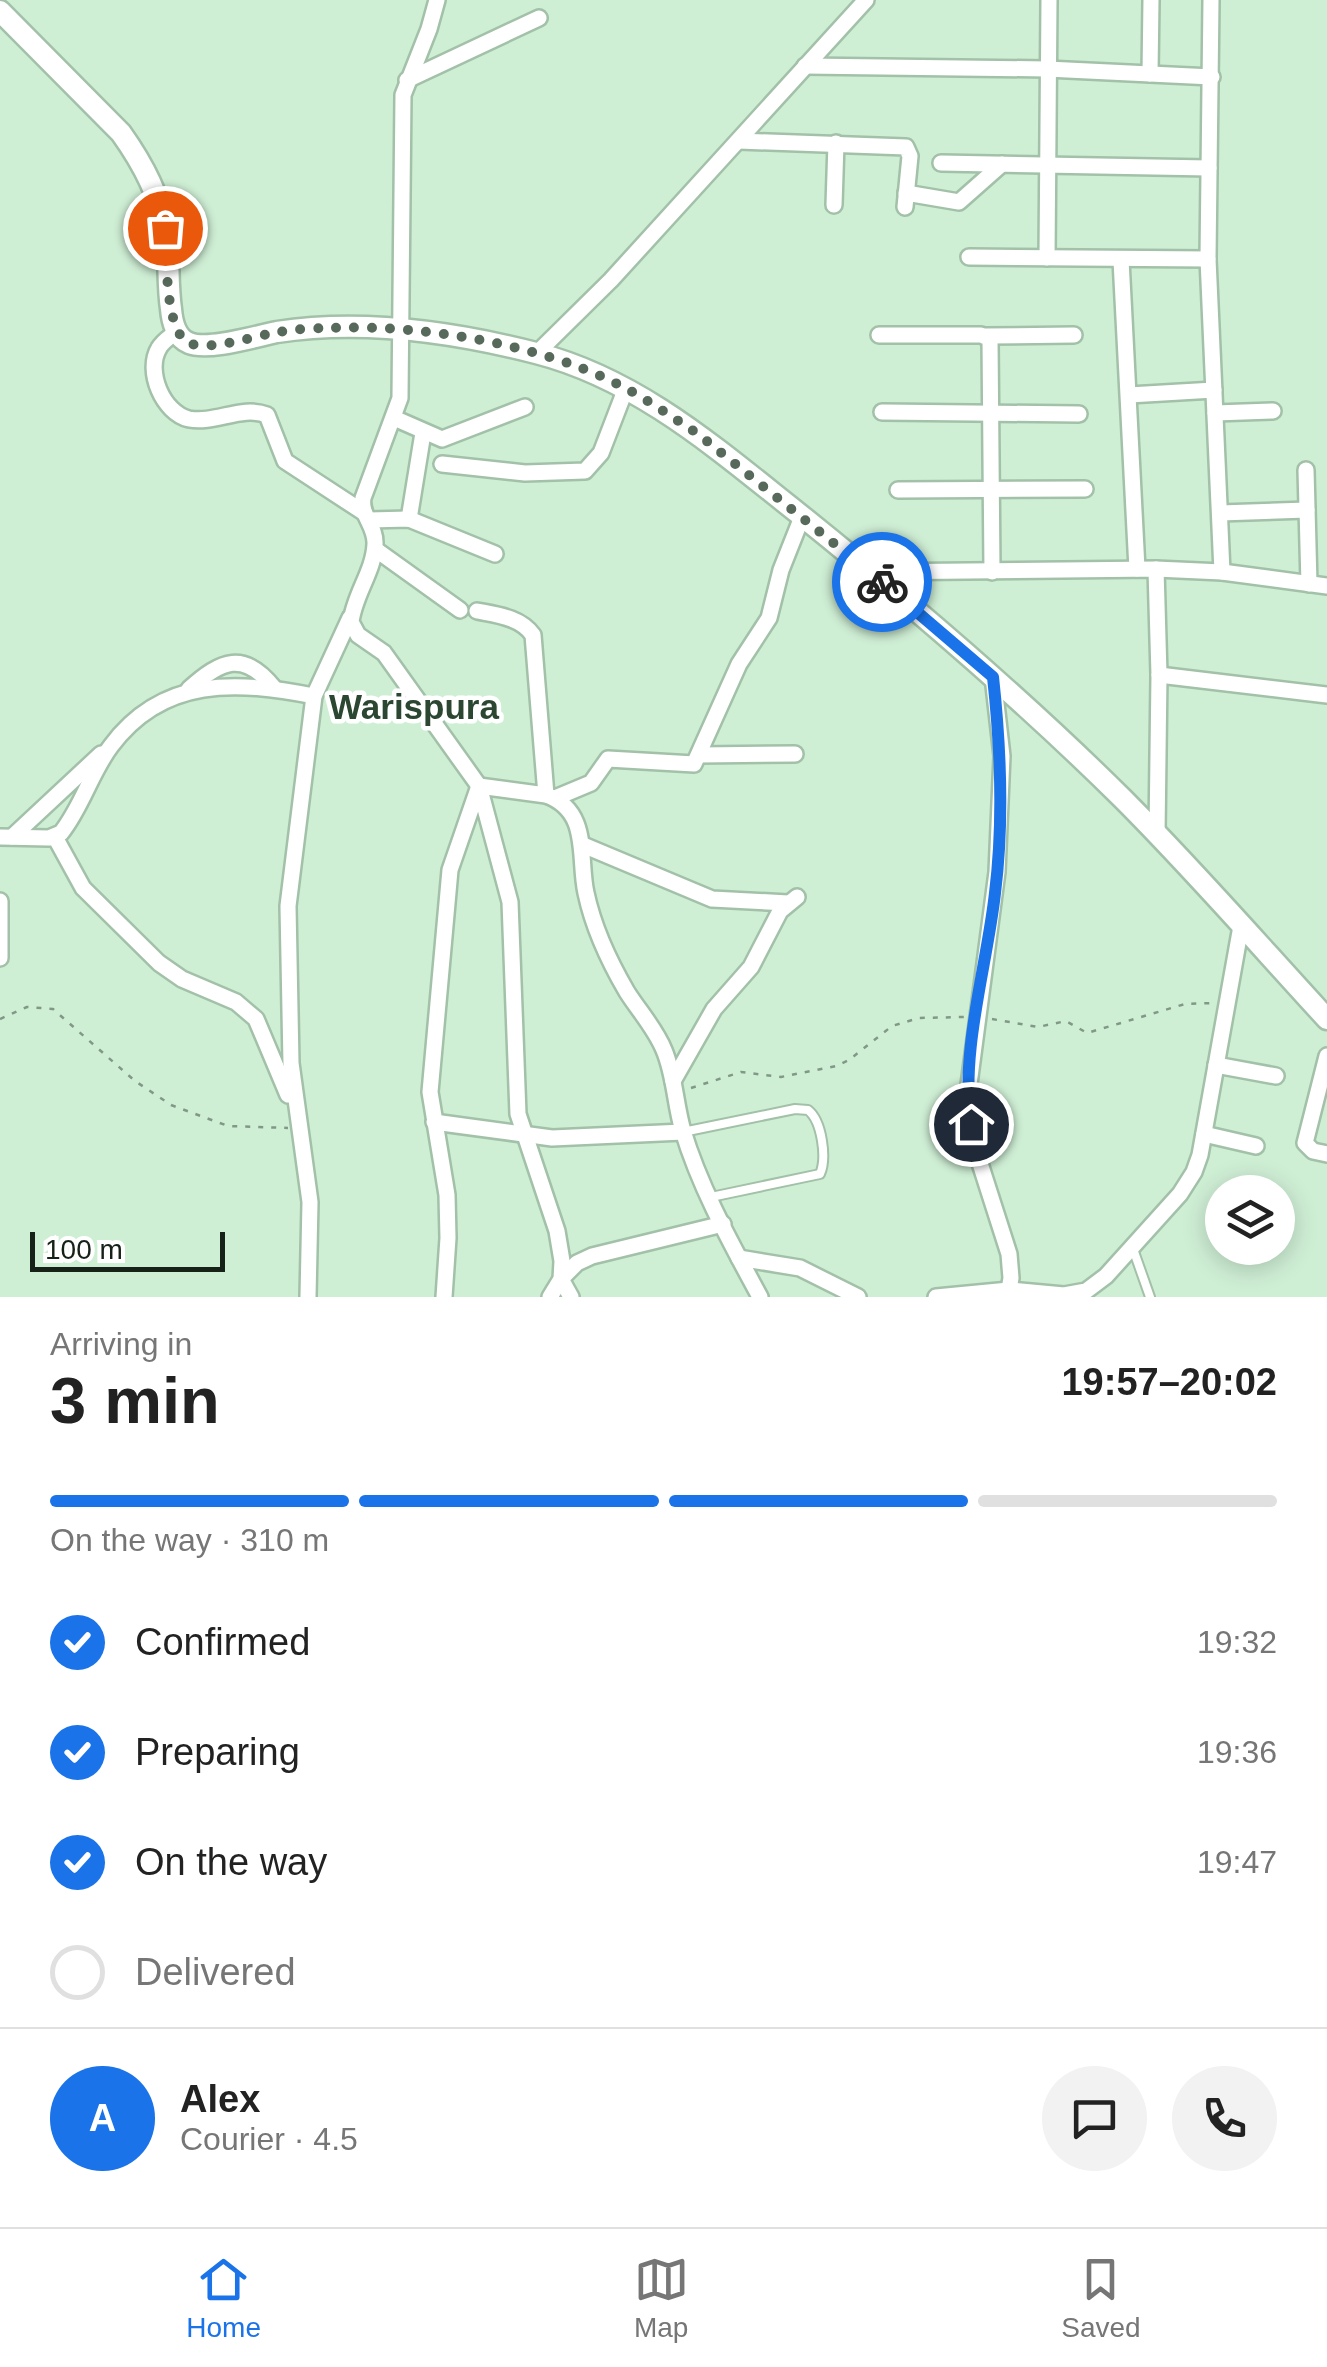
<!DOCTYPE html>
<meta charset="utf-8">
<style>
:root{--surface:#fff;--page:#f2f2f2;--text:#222;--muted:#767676;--line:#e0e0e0;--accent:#1a73e8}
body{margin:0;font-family:Helvetica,sans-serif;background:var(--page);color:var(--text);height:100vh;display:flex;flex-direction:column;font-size:38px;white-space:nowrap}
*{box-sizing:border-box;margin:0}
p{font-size:32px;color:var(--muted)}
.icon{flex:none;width:55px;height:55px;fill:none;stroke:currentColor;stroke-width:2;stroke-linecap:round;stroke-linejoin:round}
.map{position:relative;height:1297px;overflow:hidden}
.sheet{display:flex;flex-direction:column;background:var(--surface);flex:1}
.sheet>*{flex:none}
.controls{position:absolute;left:1205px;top:1175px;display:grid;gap:20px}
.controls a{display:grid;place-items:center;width:90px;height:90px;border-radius:50%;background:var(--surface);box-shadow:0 5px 25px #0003;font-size:50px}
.scale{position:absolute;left:30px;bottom:25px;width:195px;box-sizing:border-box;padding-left:10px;border:5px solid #162118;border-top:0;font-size:28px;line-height:35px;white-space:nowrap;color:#162118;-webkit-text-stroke:8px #fff;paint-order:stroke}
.pin{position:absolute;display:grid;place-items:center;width:85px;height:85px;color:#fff;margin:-42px;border:5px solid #fff;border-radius:50%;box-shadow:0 2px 10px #0007}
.courier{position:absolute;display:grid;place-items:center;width:100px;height:100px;margin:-50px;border:8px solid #1a73e8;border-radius:50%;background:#fff;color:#222;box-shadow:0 2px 12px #0007}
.headline em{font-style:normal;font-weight:700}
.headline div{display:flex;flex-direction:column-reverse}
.headline{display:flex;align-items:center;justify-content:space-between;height:170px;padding:0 50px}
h1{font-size:65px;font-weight:700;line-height:75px}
.bar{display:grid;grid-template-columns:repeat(4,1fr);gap:15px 10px;align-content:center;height:120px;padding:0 50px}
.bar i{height:12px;border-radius:8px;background:var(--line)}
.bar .on{background:var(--accent)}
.bar p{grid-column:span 4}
.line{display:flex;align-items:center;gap:25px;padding:0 50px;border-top:2px solid var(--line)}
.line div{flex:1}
.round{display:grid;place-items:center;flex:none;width:105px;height:105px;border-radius:52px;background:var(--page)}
ol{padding:0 50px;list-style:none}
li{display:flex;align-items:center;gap:30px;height:110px}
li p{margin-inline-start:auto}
li .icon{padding:10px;border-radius:50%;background:var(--accent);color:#fff;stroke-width:4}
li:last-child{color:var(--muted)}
li i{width:55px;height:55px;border:5px solid var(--line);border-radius:50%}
.menu{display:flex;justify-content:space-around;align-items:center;height:140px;border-top:2px solid var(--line);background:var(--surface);font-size:28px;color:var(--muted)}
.menu a{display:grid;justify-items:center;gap:5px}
.menu .on{color:var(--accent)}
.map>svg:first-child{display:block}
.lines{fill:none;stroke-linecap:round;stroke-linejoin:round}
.service-casing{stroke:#a2c1a8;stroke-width:12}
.minor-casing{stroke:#a2c1a8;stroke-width:20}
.tertiary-casing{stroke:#a2c1a8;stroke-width:25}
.path{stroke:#819886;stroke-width:2.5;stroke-dasharray:5 8;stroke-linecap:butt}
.service{stroke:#fff;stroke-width:8}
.minor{stroke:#fff;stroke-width:15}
.tertiary{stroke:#fff;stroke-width:20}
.done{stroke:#57695a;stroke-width:10;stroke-dasharray:0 18}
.route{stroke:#1a73e8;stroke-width:12}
.labels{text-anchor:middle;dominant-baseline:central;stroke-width:9;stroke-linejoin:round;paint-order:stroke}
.quarter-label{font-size:35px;font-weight:bold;fill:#2b4631;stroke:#fff}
</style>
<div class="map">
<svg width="1327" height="1297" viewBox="0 0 1327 1297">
<rect width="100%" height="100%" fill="#cfefd5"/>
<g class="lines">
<g class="service-casing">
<g id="service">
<path d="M683,1132L795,1109L808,1110C822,1121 827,1158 820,1174L711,1197"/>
<polyline points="1132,1246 1150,1297"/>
</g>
</g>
<g class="minor-casing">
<g id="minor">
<path d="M437,0L429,29L403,95L400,398L363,498C360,515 376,526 375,544C374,571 354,595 351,622L358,635L384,653L479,786L510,902L518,1114L557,1231L562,1261L561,1279L550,1297"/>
<polyline points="1211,0 1208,259 1222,572"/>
<polyline points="805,66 1047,69 1212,77"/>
<polyline points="1150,74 1151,0"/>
<polyline points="407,80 539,18"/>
<polyline points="739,141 906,147 910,156 905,207"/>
<polyline points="941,163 1209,168"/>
<polyline points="906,193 959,202 1002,164"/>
<polyline points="834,205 836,143"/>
<polyline points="969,257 1208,259"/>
<polyline points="1047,258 1049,0"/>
<polyline points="1121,260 1137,569"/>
<path d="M176,332C170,337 163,341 159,348C145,371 163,413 189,419C215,424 242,405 267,415L285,461L363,512"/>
<polyline points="879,335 981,335 990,339 992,572"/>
<polyline points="986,336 1074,335"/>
<polyline points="537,353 611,280 866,0"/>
<polyline points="1129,395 1214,390"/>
<polyline points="882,412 1079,414"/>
<polyline points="1215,413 1273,411"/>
<polyline points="394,418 442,439 525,407"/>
<polyline points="442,464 525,473 585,471 601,453 626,388"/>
<polyline points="1306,470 1309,584"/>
<polyline points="898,490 1085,489"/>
<polyline points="1220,513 1307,510"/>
<polyline points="409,519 423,433"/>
<polyline points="369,520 409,519 495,554"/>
<polyline points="375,549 460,610"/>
<polyline points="1156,569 1159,675 1157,834"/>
<polyline points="870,572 1156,569 1222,572 1327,586"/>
<path d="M477,611C497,615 520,617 533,635L546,795"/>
<polyline points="1159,675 1327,695"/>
<polyline points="993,677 1002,756 997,872 968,1092 978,1157 1009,1254 1011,1278 1009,1290"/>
<path d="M189,689C221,660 244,650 274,688"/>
<polyline points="699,755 795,754"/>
<polyline points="555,798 591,783 608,759 694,764 739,664 769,618 781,570 802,517"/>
<path d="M0,837L49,838L61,833C82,807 91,772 111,746C163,676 237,681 314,696"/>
<polyline points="12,837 101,754"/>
<polyline points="55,837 83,888 159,963 182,979 236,1002 256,1019 288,1095"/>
<polyline points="583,845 712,899 788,903"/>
<polyline points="0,901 0,958"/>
<polyline points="1327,1056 1305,1143 1313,1151 1327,1154"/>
<polyline points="1216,1065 1276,1076"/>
<polyline points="673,1081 714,1009 751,967 780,911 797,897"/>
<polyline points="434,1122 552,1138 683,1132"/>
<polyline points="1204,1134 1256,1146"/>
<polyline points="739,1258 800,1268 858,1297"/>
<polyline points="308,1297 310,1202 291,1063 288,906 314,696 350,618"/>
<path d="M444,1297L448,1238L447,1195L430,1092L450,870L479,786L546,795C591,811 578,858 586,893C593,926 610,963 627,992C639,1011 655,1028 664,1050C675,1076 675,1104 683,1131C700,1188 732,1245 760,1297"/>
<polyline points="571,1297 561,1279 577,1263 592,1256 723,1224"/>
<polyline points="936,1297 1009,1290 1064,1295 1086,1291 1106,1276 1180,1194 1194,1172 1200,1155 1241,926"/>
</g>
</g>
<g class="tertiary-casing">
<path id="tertiary" d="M0,11L121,133C141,161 159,193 165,228C170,254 167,282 171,309C172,321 176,338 189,343C208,351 257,336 277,332C362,319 454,332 536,353C638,379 717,449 798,513C910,603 1020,697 1122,798C1193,869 1259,945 1327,1019"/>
</g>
<g class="path">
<polyline points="0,1019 27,1007 53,1009 135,1081 171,1105 228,1126 288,1128"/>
<polyline points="992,1019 1038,1027 1066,1021 1087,1033 1185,1004 1214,1003"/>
<polyline points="691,1088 741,1072 781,1077 836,1066 849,1060 892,1026 919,1018 964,1017"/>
</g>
<use href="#service" class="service"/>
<use href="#minor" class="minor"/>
<use href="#tertiary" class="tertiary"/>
</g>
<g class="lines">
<path class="done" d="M165,228C167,253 164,332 189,343C208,352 258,335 279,332C296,329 315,328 332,328C416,324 531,343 607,379C640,394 669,415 698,434L882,582"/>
<path class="route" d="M882,582L993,677C1001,750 1004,821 995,893C987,966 960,1051 971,1124"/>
</g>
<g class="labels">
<g class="quarter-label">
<text x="414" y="706">Warispura</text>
</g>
</g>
</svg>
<div class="controls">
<a><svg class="icon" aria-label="layers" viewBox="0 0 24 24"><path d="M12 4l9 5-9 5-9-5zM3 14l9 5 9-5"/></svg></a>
</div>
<div class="scale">100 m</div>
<div class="pin" style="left:165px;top:228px;background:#ea580c"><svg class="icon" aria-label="bag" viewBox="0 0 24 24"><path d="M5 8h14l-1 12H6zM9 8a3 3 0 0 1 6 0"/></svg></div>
<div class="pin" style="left:971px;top:1124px;background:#1f2937"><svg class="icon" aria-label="home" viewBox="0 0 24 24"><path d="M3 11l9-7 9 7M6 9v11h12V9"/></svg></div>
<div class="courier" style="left:882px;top:582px"><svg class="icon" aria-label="bike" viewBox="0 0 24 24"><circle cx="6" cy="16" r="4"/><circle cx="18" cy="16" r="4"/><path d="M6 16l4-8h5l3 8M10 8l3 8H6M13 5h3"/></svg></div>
</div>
<section class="sheet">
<div class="headline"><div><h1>3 min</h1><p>Arriving in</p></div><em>19:57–20:02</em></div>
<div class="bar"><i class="on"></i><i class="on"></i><i class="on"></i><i></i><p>On the way · 310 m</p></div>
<ol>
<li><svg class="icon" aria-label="check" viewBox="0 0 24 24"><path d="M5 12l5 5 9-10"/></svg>Confirmed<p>19:32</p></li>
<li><svg class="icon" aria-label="check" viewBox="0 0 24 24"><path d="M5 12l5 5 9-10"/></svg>Preparing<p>19:36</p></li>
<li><svg class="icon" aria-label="check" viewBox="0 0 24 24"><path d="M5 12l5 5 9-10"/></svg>On the way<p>19:47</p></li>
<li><i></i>Delivered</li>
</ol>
<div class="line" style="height:180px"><b class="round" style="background:var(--accent);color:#fff">A</b><div><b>Alex</b><p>Courier · 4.5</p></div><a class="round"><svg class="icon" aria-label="chat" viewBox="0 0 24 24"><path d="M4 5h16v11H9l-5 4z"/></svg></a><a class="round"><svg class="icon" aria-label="phone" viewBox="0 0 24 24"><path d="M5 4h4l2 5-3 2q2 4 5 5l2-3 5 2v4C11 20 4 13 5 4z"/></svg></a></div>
</section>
<nav class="menu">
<a class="on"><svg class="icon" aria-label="home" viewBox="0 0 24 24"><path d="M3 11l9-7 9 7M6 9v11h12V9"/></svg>Home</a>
<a><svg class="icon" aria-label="map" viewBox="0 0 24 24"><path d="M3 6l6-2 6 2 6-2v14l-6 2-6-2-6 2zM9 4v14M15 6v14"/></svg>Map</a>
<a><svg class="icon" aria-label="saved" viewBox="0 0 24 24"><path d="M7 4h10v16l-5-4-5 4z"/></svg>Saved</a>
</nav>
